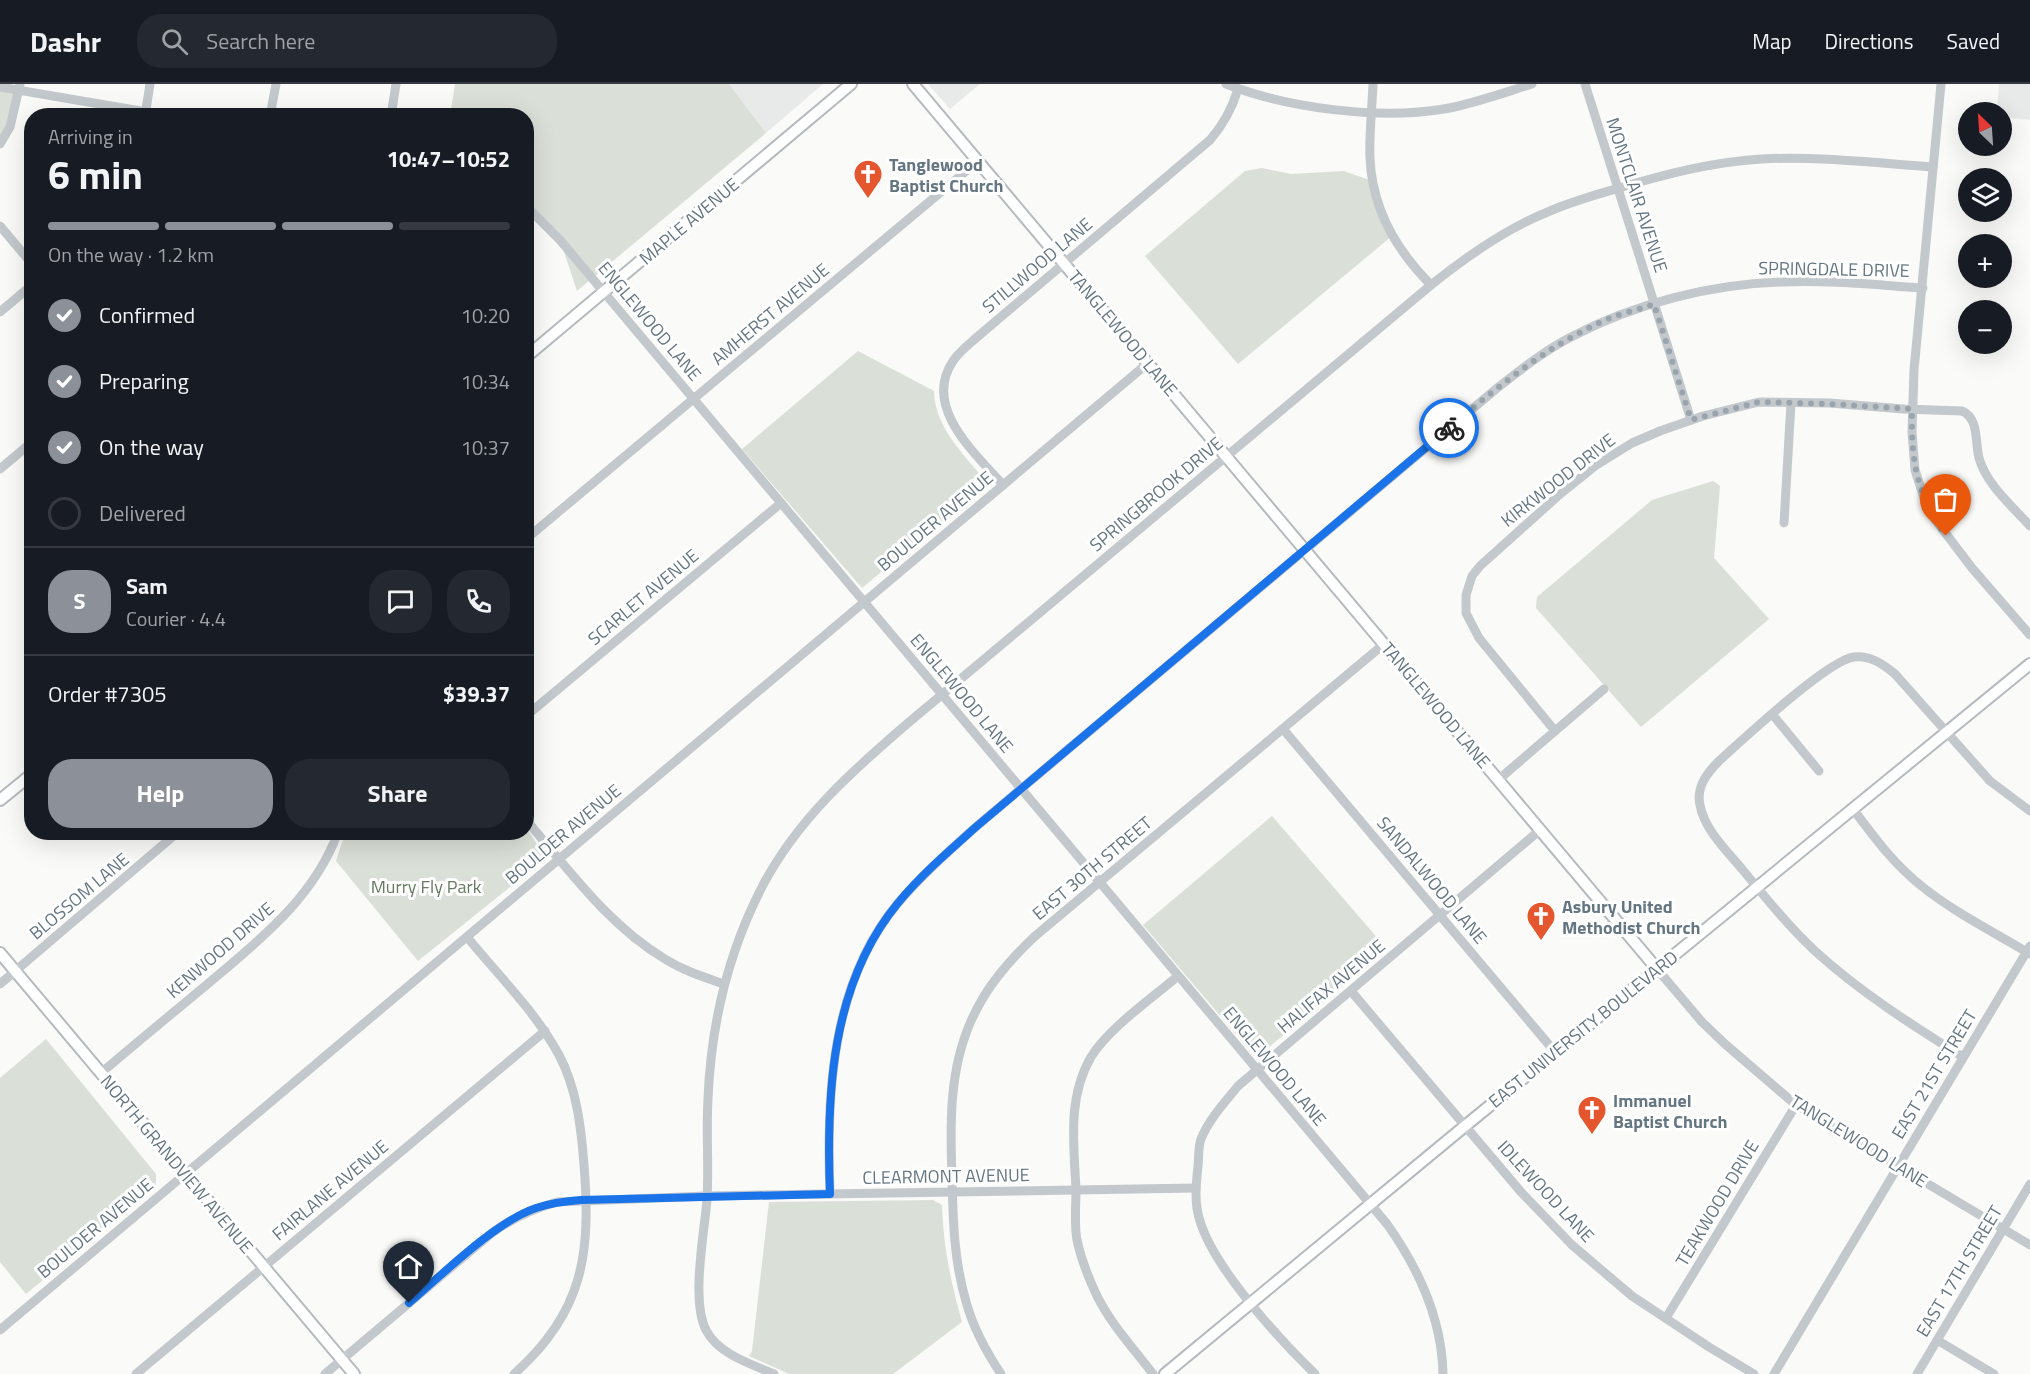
<!DOCTYPE html>
<meta charset="utf-8">
<style>
:root{--surface:#171b24;--page:#242831;--text:#f1f3f6;--muted:#9ea1a6;--line:#363941;--accent:#8c9099}
body{margin:0;font-family:"Titillium Web",sans-serif;background:var(--page);color:var(--text);height:100vh;display:flex;flex-direction:column;font-size:22px;white-space:nowrap}
*{box-sizing:border-box;margin:0}
p{font-size:20px;color:var(--muted)}
.icon{flex:none;width:33px;height:33px;fill:none;stroke:currentColor;stroke-width:2;stroke-linecap:round;stroke-linejoin:round}
.map{position:relative;flex:1;overflow:hidden}
.details{position:absolute;left:24px;top:24px;width:510px;height:732px;display:flex;flex-direction:column;background:var(--surface);border-radius:24px;box-shadow:0 6px 24px #0002}
.details>*{flex:none}
.needle{width:39px;rotate:335deg}
.tools{position:absolute;left:1958px;top:18px;display:grid;gap:12px}
.tools a{display:grid;place-items:center;width:54px;height:54px;border-radius:50%;background:var(--surface);box-shadow:0 6px 24px #0002;font-size:30px}
.pin{position:absolute;display:grid;place-items:center;width:51px;height:51px;color:#fff;margin:-62px -26px;border-radius:50% 50% 50% 0;rotate:-45deg;box-shadow:0 0 6px #0007}
.pin .icon{rotate:45deg}
.courier{position:absolute;display:grid;place-items:center;width:60px;height:60px;margin:-30px;border:4px solid #1a73e8;border-radius:50%;background:#fff;color:#222;box-shadow:0 2px 8px #0007}
.overview em{font-style:normal;font-weight:700}
.overview div{display:flex;flex-direction:column-reverse}
.overview{display:flex;align-items:center;justify-content:space-between;height:102px;padding:0 24px}
h1{font-size:39px;font-weight:700;line-height:45px}
.bar{display:grid;grid-template-columns:repeat(4,1fr);gap:9px 6px;align-content:center;height:72px;padding:0 24px}
.bar i{height:8px;border-radius:4px;background:var(--line)}
.bar .on{background:var(--accent)}
.bar p{grid-column:span 4}
.line{display:flex;align-items:center;gap:15px;padding:0 24px;border-top:2px solid var(--line)}
.line div{flex:1}
.round{display:grid;place-items:center;flex:none;width:63px;height:63px;border-radius:24px;background:var(--page)}
ol{padding:0 24px;list-style:none}
li{display:flex;align-items:center;gap:18px;height:66px}
li p{margin-inline-start:auto}
li .icon{padding:6px;border-radius:50%;background:var(--accent);color:#fff;stroke-width:4}
li:last-child{color:var(--muted)}
li i{width:33px;height:33px;border:3px solid var(--line);border-radius:50%}
.action{display:flex;gap:12px;margin-top:auto;padding:12px 24px}
.action a{flex:1;height:69px;border-radius:24px;background:var(--accent);color:#fff;font-size:24px;font-weight:700;line-height:69px;text-align:center}
.action a+a{background:var(--page);color:var(--text)}
header{display:flex;align-items:center;gap:36px;box-sizing:border-box;height:84px;padding:0 30px;background:var(--surface);border-bottom:2px solid var(--line)}
header strong{font-size:28px}
nav{display:flex;gap:33px;margin-inline-start:auto;font-size:21px}
.search{width:420px;height:54px;background:var(--page);display:flex;align-items:center;gap:15px;box-sizing:border-box;padding:0 21px;border-radius:24px;color:var(--muted);font-size:22px}
.map>svg:first-child{display:block}
.built{fill:#e8e9e9}
.green{fill:#dadfd7}
.lines{fill:none;stroke-linecap:round;stroke-linejoin:round}
.major-casing{stroke:#b5babe;stroke-width:14}
.minor{stroke:#c3c8cc;stroke-width:9}
.major{stroke:#fff;stroke-width:10}
.done{stroke:#99a4ac;stroke-width:6;stroke-dasharray:0 10.8}
.route{stroke:#1a73e8;stroke-width:8}
.labels{text-anchor:middle;dominant-baseline:central;stroke-width:6;stroke-linejoin:round;paint-order:stroke}
.poi-label{font-size:18px;font-weight:bold;fill:#657683;stroke:#fff;text-anchor:start}
.street-label{font-size:18px;fill:#657683;stroke:#fff}
.park-label{font-size:18px;fill:#687a64;stroke:#fff}
</style>
<header>
<strong>Dashr</strong>
<div class="search"><svg class="icon" aria-label="search" viewBox="0 0 24 24"><circle cx="10" cy="10" r="6"/><path d="M15 15l6 6"/></svg>Search here</div>
<nav><a>Map</a><a>Directions</a><a>Saved</a></nav>
</header>
<div class="map">
<svg width="2030" height="1290" viewBox="0 0 2030 1290">
<rect width="100%" height="100%" fill="#fafaf8"/>
<g class="built">
<polygon points="729,0 823,0 766,49"/>
<polygon points="928,0 980,0 950,25"/>
<polygon points="1999,0 2030,0 2030,36 2001,33 2001,28 1997,28"/>
</g>
<g class="green">
<polygon points="455,0 729,0 766,49 577,207 560,156 527,122 526,32 450,32"/>
<polygon points="0,3 18,6 0,61"/>
<polygon points="1262,84 1291,90 1344,87 1372,97 1392,152 1238,280 1145,172 1245,87"/>
<path d="M858,267L934,307C935,345 965,371 987,399L862,504L742,365Z"/>
<polygon points="1713,397 1720,402 1714,474 1769,535 1641,643 1536,524 1537,513 1652,416"/>
<polygon points="1272,732 1387,865 1256,974 1143,841"/>
<polygon points="527,745 546,774 418,877 336,777 345,749 526,748"/>
<polygon points="46,955 156,1090 156,1102 26,1210 0,1178 0,994"/>
<path d="M933,1116L942,1121C943,1162 951,1199 962,1238L893,1290H789L749,1272L752,1267L769,1118Z"/>
</g>
<g class="lines">
<g class="major-casing">
<g id="major">
<polyline points="913,0 1657,885"/>
<polyline points="526,273 851,0"/>
<polyline points="0,716 32,690"/>
<polyline points="0,869 354,1290"/>
<polyline points="1165,1290 1465,1042 2030,580"/>
</g>
</g>
<g class="minor">
<path d="M1226,0C1287,24 1379,36 1444,25C1473,20 1503,9 1532,0"/>
<path d="M1373,0C1372,25 1369,50 1370,74C1372,125 1396,166 1431,201"/>
<polyline points="1585,0 1691,336"/>
<polyline points="1941,0 1914,286 1912,348 1915,386 1926,420 1934,434 1972,484 2030,551"/>
<polyline points="0,3 170,32"/>
<polyline points="145,32 150,0"/>
<polyline points="270,32 276,0"/>
<polyline points="391,32 396,0"/>
<polyline points="0,60 10,43 20,0"/>
<path d="M526,122L560,156L1387,1140C1419,1185 1442,1234 1443,1290"/>
<polyline points="0,142 32,180"/>
<polyline points="0,228 32,201"/>
<polyline points="0,385 32,358"/>
<path d="M1003,401C975,369 922,323 953,277C959,268 968,261 976,254L1210,56C1224,40 1232,25 1238,5"/>
<polyline points="1784,439 1791,319"/>
<polyline points="526,455 978,77"/>
<polyline points="1772,630 1819,687"/>
<polyline points="526,632 781,419"/>
<polyline points="1283,645 1555,968"/>
<path d="M1555,647L1479,554L1466,529V511L1472,492L1480,482L1559,411L1595,382L1632,359L1660,347L1703,332L1759,318L1830,319L1903,325L1962,327C1979,334 1975,358 1979,374C1986,400 2012,422 2030,442"/>
<polyline points="1498,696 1604,605"/>
<path d="M1853,725C1874,753 1895,782 1924,804C1957,830 1994,848 2030,870"/>
<path d="M526,733L532,743C573,791 611,843 665,875C684,887 704,893 724,900"/>
<path d="M467,853C498,891 535,927 559,971C577,1005 581,1043 584,1081C591,1169 584,1228 514,1290"/>
<polyline points="1657,885 1702,938 1725,960 1796,1021 2030,1161"/>
<polyline points="0,900 178,748"/>
<polyline points="1351,907 1521,1108 1572,1161 1632,1212 1709,1263 1754,1290"/>
<path d="M1963,973C1912,941 1860,908 1815,867C1788,842 1765,813 1742,785C1727,767 1704,745 1700,721C1696,703 1707,689 1719,677C1742,656 1828,576 1854,573C1870,571 1883,580 1895,590L1990,697L2030,727"/>
<path d="M101,989C135,960 169,932 204,903C256,859 314,815 338,748"/>
<path d="M830,1110C826,1011 831,899 898,819C922,791 949,767 977,742L1496,305C1520,286 1544,267 1571,253C1634,220 1710,200 1782,198C1829,196 1877,201 1923,204"/>
<polyline points="1666,1234 1796,1021"/>
<polyline points="0,1246 1148,279"/>
<polyline points="1937,1256 1994,1290"/>
<polyline points="136,1290 545,947"/>
<path d="M325,1290L493,1148C513,1134 533,1125 557,1118L707,1112L1196,1104"/>
<path d="M774,1290C751,1280 718,1270 706,1246C691,1217 704,1150 707,1116C709,1082 706,1049 708,1015C711,941 728,868 763,801C798,735 852,687 908,639L1431,201C1467,172 1507,144 1550,127C1573,117 1595,111 1619,104C1666,90 1712,78 1761,75C1819,72 1876,79 1933,83"/>
<path d="M1001,1290C987,1269 974,1245 967,1221C954,1179 953,1137 952,1094C950,1041 949,986 971,937C986,903 1008,878 1034,853L1384,560"/>
<path d="M1153,1290C1134,1265 1111,1240 1097,1212C1089,1195 1081,1175 1077,1156C1074,1140 1076,1122 1076,1106C1074,1061 1067,1014 1091,973C1109,944 1152,914 1178,892"/>
<path d="M1315,1290C1279,1255 1214,1184 1200,1137C1194,1119 1196,1101 1198,1082C1199,1074 1198,1063 1201,1055C1209,1035 1225,1018 1238,1002L1540,746"/>
<polyline points="1774,1290 2030,862"/>
<polyline points="1917,1290 2030,1100"/>
</g>
<use href="#major" class="major"/>
</g>
<g class="lines">
<path class="done" d="M1449,344C1499,302 1549,260 1610,234C1624,229 1640,225 1654,220L1691,336L1759,318L1830,320L1912,325C1911,377 1916,409 1946,452"/>
<path class="route" d="M409,1219C443,1190 495,1138 536,1124C551,1119 566,1117 581,1116L830,1110C826,1011 831,900 898,819C921,791 949,767 977,742L1449,344"/>
</g>
<defs>
<g id="church-pin" transform="scale(1.5)"><path d="M0 17L-7.5 6A9.5 9.5 0 1 1 7.5 6Z" fill="#e4572e" stroke="#fff"/><path d="M-1.2-6h2.4v3.5h3.3v2.4h-3.3V6h-2.4V-.1h-3.3v-2.4h3.3Z" fill="#fff"/></g>
</defs>
<g fill-rule="evenodd">
<use href="#church-pin" x="868" y="90"/>
<use href="#church-pin" x="1541" y="832"/>
<use href="#church-pin" x="1592" y="1026"/>
</g>
<g class="labels">
<g class="poi-label">
<text x="889" y="80">Tanglewood<tspan x="889" dy="21">Baptist Church</tspan></text>
<text x="1562" y="822">Asbury United<tspan x="1562" dy="21">Methodist Church</tspan></text>
<text x="1613" y="1016">Immanuel<tspan x="1613" dy="21">Baptist Church</tspan></text>
</g>
<g class="street-label">
<text transform="translate(1637 111) rotate(72)">MONTCLAIR AVENUE</text>
<text transform="translate(689 137) rotate(-40)">MAPLE AVENUE</text>
<text transform="translate(1037 181) rotate(-40)">STILLWOOD LANE</text>
<text transform="translate(1834 185) rotate(1)">SPRINGDALE DRIVE</text>
<text transform="translate(770 230) rotate(-40)">AMHERST AVENUE</text>
<text transform="translate(650 237) rotate(50)">ENGLEWOOD LANE</text>
<text transform="translate(1123 249) rotate(50)">TANGLEWOOD LANE</text>
<text transform="translate(1558 396) rotate(-38)">KIRKWOOD DRIVE</text>
<text transform="translate(1156 410) rotate(-40)">SPRINGBROOK DRIVE</text>
<text transform="translate(935 437) rotate(-40)">BOULDER AVENUE</text>
<text transform="translate(643 513) rotate(-40)">SCARLET AVENUE</text>
<text transform="translate(962 609) rotate(50)">ENGLEWOOD LANE</text>
<text transform="translate(1436 621) rotate(50)">TANGLEWOOD LANE</text>
<text transform="translate(563 750) rotate(-40)">BOULDER AVENUE</text>
<text transform="translate(1092 784) rotate(-40)">EAST 30TH STREET</text>
<text transform="translate(1432 796) rotate(50)">SANDALWOOD LANE</text>
<text transform="translate(79 812) rotate(-40)">BLOSSOM LANE</text>
<text transform="translate(220 866) rotate(-41)">KENWOOD DRIVE</text>
<text transform="translate(1331 902) rotate(-40)">HALIFAX AVENUE</text>
<text transform="translate(1583 945) rotate(-39)">EAST UNIVERSITY BOULEVARD</text>
<text transform="translate(1275 982) rotate(50)">ENGLEWOOD LANE</text>
<text transform="translate(1934 990) rotate(-59)">EAST 21ST STREET</text>
<text transform="translate(1859 1057) rotate(32)">TANGLEWOOD LANE</text>
<text transform="translate(177 1080) rotate(50)">NORTH GRANDVIEW AVENUE</text>
<text transform="translate(946 1092) rotate(-1)">CLEARMONT AVENUE</text>
<text transform="translate(330 1106) rotate(-40)">FAIRLANE AVENUE</text>
<text transform="translate(1546 1107) rotate(47)">IDLEWOOD LANE</text>
<text transform="translate(1717 1119) rotate(-59)">TEAKWOOD DRIVE</text>
<text transform="translate(95 1144) rotate(-40)">BOULDER AVENUE</text>
<text transform="translate(1959 1187) rotate(-59)">EAST 17TH STREET</text>
</g>
<g class="park-label">
<text x="426" y="802">Murry Fly Park</text>
</g>
</g>
</svg>
<div class="tools">
<a><svg class="needle" viewBox="-14 -14 28 28"><path d="M0-13l5 13h-10z" fill="#e53935"/><path d="M0 13l5-13h-10z" fill="#9ea1a6"/></svg></a>
<a><svg class="icon" aria-label="layers" viewBox="0 0 24 24"><path d="M12 4l9 5-9 5-9-5zM3 14l9 5 9-5"/></svg></a>
<a>+</a>
<a>−</a>
</div>
<div class="pin" style="left:1946px;top:452px;background:#ea580c"><svg class="icon" aria-label="bag" viewBox="0 0 24 24"><path d="M5 8h14l-1 12H6zM9 8a3 3 0 0 1 6 0"/></svg></div>
<div class="pin" style="left:409px;top:1219px;background:#1f2937"><svg class="icon" aria-label="home" viewBox="0 0 24 24"><path d="M3 11l9-7 9 7M6 9v11h12V9"/></svg></div>
<div class="courier" style="left:1449px;top:344px"><svg class="icon" aria-label="bike" viewBox="0 0 24 24"><circle cx="6" cy="16" r="4"/><circle cx="18" cy="16" r="4"/><path d="M6 16l4-8h5l3 8M10 8l3 8H6M13 5h3"/></svg></div>
<section class="details">
<div class="overview"><div><h1>6 min</h1><p>Arriving in</p></div><em>10:47–10:52</em></div>
<div class="bar"><i class="on"></i><i class="on"></i><i class="on"></i><i></i><p>On the way · 1.2 km</p></div>
<ol>
<li><svg class="icon" aria-label="check" viewBox="0 0 24 24"><path d="M5 12l5 5 9-10"/></svg>Confirmed<p>10:20</p></li>
<li><svg class="icon" aria-label="check" viewBox="0 0 24 24"><path d="M5 12l5 5 9-10"/></svg>Preparing<p>10:34</p></li>
<li><svg class="icon" aria-label="check" viewBox="0 0 24 24"><path d="M5 12l5 5 9-10"/></svg>On the way<p>10:37</p></li>
<li><i></i>Delivered</li>
</ol>
<div class="line" style="height:108px"><b class="round" style="background:var(--accent);color:#fff">S</b><div><b>Sam</b><p>Courier · 4.4</p></div><a class="round"><svg class="icon" aria-label="chat" viewBox="0 0 24 24"><path d="M4 5h16v11H9l-5 4z"/></svg></a><a class="round"><svg class="icon" aria-label="phone" viewBox="0 0 24 24"><path d="M5 4h4l2 5-3 2q2 4 5 5l2-3 5 2v4C11 20 4 13 5 4z"/></svg></a></div>
<div class="line" style="height:78px"><div>Order #7305</div><b>$39.37</b></div>
<div class="action"><a>Help</a><a>Share</a></div>
</section>
</div>
